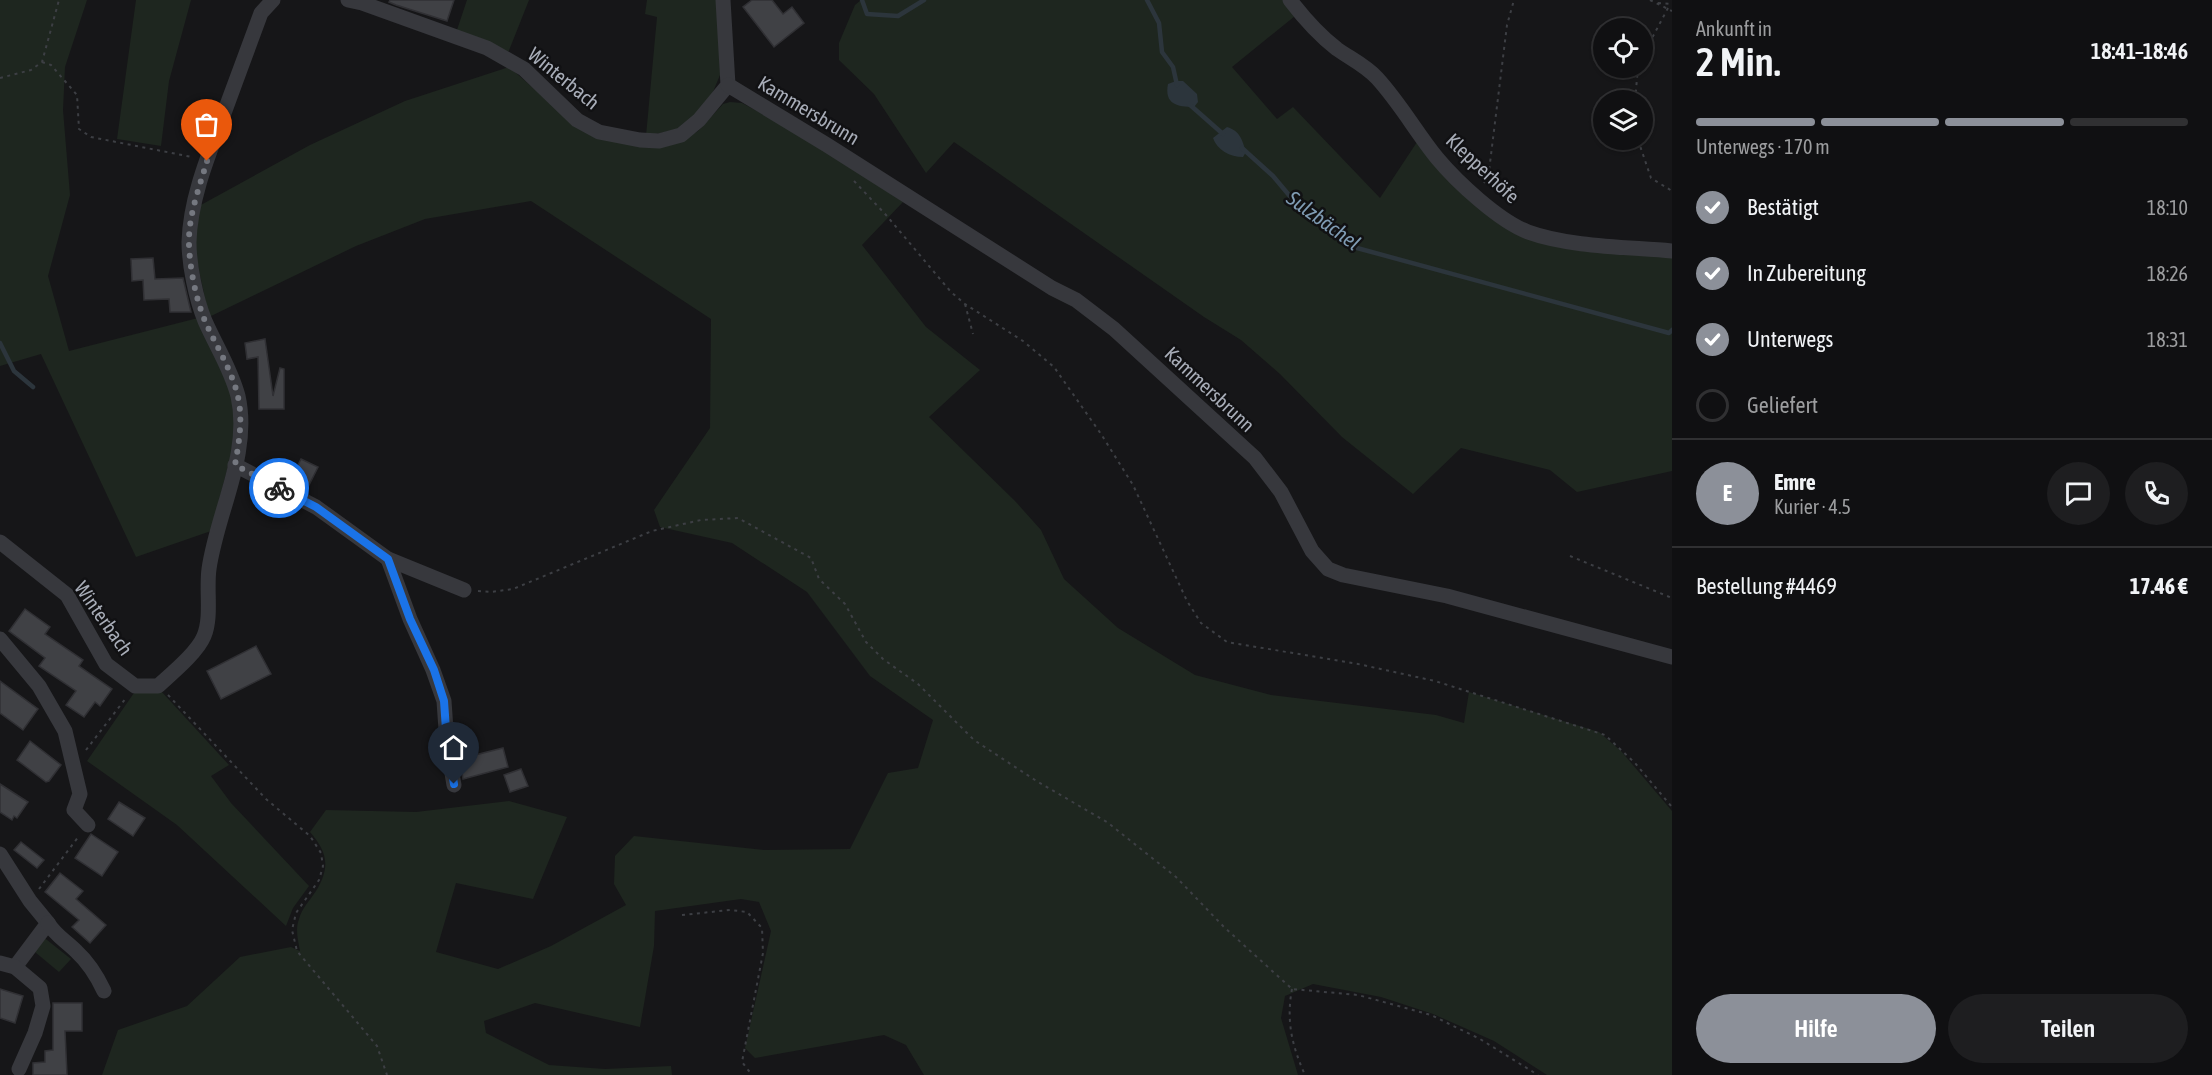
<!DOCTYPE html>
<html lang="de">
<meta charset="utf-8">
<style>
:root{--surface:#101012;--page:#1e1e20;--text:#f1f3f6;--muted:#9c9d9f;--line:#303032;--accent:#8c9099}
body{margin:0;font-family:"Asap Condensed",sans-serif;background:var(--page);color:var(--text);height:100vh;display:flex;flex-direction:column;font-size:22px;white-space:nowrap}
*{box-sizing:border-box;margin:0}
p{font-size:20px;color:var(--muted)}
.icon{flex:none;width:33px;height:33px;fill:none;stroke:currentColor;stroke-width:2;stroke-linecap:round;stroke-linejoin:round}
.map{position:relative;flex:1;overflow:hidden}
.sheet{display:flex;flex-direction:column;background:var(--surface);width:540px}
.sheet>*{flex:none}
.controls{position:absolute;left:1593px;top:18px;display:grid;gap:12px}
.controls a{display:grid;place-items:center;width:60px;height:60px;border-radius:50%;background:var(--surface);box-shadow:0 2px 4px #0004,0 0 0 2px var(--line);font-size:30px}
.pin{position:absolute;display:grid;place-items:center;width:51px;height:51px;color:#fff;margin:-62px -26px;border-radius:50% 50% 50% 0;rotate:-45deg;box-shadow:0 0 6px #0007}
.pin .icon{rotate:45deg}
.courier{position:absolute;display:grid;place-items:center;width:60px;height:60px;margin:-30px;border:4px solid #1a73e8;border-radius:50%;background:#fff;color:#222;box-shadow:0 2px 8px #0007}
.headline em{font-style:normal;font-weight:600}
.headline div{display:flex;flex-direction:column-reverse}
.headline{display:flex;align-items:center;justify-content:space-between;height:102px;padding:0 24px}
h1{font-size:39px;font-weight:600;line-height:45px}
.bar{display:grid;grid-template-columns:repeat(4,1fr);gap:9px 6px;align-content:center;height:72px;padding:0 24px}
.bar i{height:8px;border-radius:4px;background:var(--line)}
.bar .current{background:var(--accent)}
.bar p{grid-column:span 4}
.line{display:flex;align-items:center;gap:15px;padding:0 24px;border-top:2px solid var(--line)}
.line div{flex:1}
.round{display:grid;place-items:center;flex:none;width:63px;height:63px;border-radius:32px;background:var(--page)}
ol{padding:0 24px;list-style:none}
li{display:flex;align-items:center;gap:18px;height:66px}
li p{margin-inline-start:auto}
li .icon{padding:6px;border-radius:50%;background:var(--accent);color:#fff;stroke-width:4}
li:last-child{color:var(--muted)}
li i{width:33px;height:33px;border:3px solid var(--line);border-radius:50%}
.primary-button{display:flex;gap:12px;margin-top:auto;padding:12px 24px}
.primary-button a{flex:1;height:69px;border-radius:36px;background:var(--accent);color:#fff;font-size:24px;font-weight:600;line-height:69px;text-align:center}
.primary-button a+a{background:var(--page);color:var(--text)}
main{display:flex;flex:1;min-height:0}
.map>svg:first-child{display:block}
.green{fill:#1e261f}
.water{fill:#2c353c}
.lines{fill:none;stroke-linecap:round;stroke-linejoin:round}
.stream{stroke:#2c353c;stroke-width:4.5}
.building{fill:#404145;stroke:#303034;stroke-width:1.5}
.path{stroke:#3d3f44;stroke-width:2;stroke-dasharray:3 4.5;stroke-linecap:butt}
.minor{stroke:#37383d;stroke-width:15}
.done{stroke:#757880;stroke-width:6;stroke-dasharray:0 10.8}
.route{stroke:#1a73e8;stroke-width:8}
.labels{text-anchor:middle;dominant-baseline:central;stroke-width:5;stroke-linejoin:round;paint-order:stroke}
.street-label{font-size:20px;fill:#a8adb8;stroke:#111113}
.water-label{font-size:21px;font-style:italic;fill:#7f9bb3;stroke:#111113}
</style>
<main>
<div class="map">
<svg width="1672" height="1075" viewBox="0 0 1672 1075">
<rect width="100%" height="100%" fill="#161618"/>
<g class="green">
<polygon points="0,0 87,0 65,67 63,110 70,195 48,276 69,351 198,318 234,400 237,432 211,531 136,557 41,354 0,366"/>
<polygon points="136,0 191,0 169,81 161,146 117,139"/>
<polygon points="467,0 529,0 508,53 457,30"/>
<polygon points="647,0 719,0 720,75 710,99 680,129 646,136 657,17 645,14"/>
<polygon points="861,0 1284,0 1295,16 1232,67 1277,119 1293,107 1380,198 1417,142 1499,223 1672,258 1672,471 1577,492 1550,470 1461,448 1413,494 1342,437 1280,374 1241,340 1204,317 954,142 926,173 874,94 839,60 839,43 855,5"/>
<path d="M509,67L575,124L679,142L698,131L723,104L730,102L742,103L811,140L903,202L862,245L926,327L980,370L929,417L1015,501L1041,530L1064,579L1118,628L1195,675L1271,695L1436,715L1464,723L1469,692L1599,732L1621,751L1672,811V1075H1547L1494,1041L1433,1014L1381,997L1313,984L1285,996L1281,1018L1298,1075H924L906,1045L884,1035L755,1058L745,1048L771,931L759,902L741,899L655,911L654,946L640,1027L535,1003L484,1021L486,1033L549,1065L605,1069L671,1066L672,1075H102L118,1030L187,1006L240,957L291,947L300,951C298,940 295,930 299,919C302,908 310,900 316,891C331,866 327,852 310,832L326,810L416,812L509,801L567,817L533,899L456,883L436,952L498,969L551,946L626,905L614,884L615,856L634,836L764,850L850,849L888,773L918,768L933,720L870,676L807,592L732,543L660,527L654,510L710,428L711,319L531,201L425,219L356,246L209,317L194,247L199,206L310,145L405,101Z"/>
<polygon points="136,690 161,691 229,765 211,776 231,803 309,886 293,908 286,926 177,825 87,761"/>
<polygon points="42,936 71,959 59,972 35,952"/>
</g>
<g class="water">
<path d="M1176,81H1183L1197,94L1198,102L1194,107C1177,107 1164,104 1168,84Z"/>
<path d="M1227,127C1240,131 1242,139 1246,152L1243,157C1230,157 1217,150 1213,138Z"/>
</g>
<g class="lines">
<g class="stream">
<polyline points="862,0 867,14 898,16 924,0"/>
<polyline points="1147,0 1159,23 1162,52 1173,67 1177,85"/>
<polyline points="1189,104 1223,134"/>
<polyline points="1242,148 1273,176 1299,207 1357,248 1669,333 1672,330"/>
<polyline points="0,343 14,371 33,387"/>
</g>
</g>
<g class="building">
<polygon points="390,0 454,0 447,21 396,5 389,2"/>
<polygon points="752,0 772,0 783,14 792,7 804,23 774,47 743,7"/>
<polygon points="153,258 155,279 183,278 191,312 170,312 169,299 144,300 143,280 132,281 131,259"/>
<polygon points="265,339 273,396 280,368 284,369 284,409 259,409 258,357 247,359 245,343"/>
<polygon points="301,459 318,467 307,489 290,481"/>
<polygon points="25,609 50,627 45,634 83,660 79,666 112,689 100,706 95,702 84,717 66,705 76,691 39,666 45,658 9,631"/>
<polygon points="256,646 271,674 221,699 207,671"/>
<polygon points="0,681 38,709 23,730 0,713"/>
<polygon points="465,736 471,756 503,748 508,767 463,779 456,738"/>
<polygon points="30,741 61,765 49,781 46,782 17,760"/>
<polygon points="521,769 528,786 510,792 504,775"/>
<polygon points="0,784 28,802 17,818 14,816 12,820 0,812"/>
<polygon points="119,802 145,818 133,836 108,819"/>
<polygon points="91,834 118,852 102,876 75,858"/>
<polygon points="21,842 44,860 37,868 14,850"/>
<polygon points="60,873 83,891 76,899 106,925 90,943 72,927 79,920 45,892"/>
<polygon points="0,989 23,996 15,1023 0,1018"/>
<polygon points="53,1003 82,1003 82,1031 65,1031 67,1075 33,1075 33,1063 45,1062 45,1051 53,1050"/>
</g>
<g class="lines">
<g class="path">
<polyline points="1650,0 1672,11"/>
<polyline points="1658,3 1672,4"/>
<polyline points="1642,57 1668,8"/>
<polyline points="42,62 51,65 77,95 79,129 91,137 192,157"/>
<polyline points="0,78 31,70 42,62 59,0"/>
<polyline points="1635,100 1638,68"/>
<polyline points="1638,140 1651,178 1672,191"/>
<polyline points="854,181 886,215 951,292 965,304 1023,341 1054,367 1101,434 1133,485 1187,601 1201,623 1227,642 1358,664 1435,681 1605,735 1635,763 1672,807"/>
<polyline points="1484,183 1489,171 1507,25 1514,0"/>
<polyline points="965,304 973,334"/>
<polyline points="1570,556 1672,598"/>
<polyline points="478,591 491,592 513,589 652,531 701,520 738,518 811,558 819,579 845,604 866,642 883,659 918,684 974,740 1038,782 1107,822 1176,877 1224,927 1292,989 1358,995 1431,1015 1480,1039 1538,1075"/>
<polyline points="168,695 266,799 310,836 321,853 323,866 319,880 296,913 292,930 297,951 377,1046 387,1075"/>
<polyline points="86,750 126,698"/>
<polyline points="39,889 79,836"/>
<polyline points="682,915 730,910 747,912 762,928 763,953 742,1062 752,1075"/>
<path d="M1292,989C1286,1021 1292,1046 1305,1075"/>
</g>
<g class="minor">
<polyline points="348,0 362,3 487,48 524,69 577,120 599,132 640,140 659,141 681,135 699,120 728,85 723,0"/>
<path d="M1290,0C1303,17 1320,36 1337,49C1351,59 1365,65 1377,78C1400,103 1416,132 1437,158C1457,182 1499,221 1528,232C1569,247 1628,247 1672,251"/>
<polyline points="728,85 827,145 1052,288 1076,300 1114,329 1255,458 1281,492 1312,551 1328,569 1343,575 1447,596 1672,657"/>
<polyline points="235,465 316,507 388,559 464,590"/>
<path d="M0,542L67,595L106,664L135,686H158C171,674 197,653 204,636C212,617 206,590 209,569C217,512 251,454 238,396C231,369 216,346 205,321C196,299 189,265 189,242C190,202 206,161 220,124C234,87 247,50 261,13L273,0"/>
<polyline points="388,559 410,619 433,670 444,701 447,744 454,785"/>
<polyline points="0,639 39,686 65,731 80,794 74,810 88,825"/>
<polyline points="0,854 30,901 48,923 15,967"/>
<path d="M48,923C55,935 66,941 76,951C88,962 97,976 104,991"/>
<polyline points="0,963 15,967 40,988 43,1006 35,1033 19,1069"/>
</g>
</g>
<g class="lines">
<path class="done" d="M207,161C199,188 188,217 189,245C190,270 196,299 205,321C216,346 232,370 238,397C243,420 239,442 235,465L279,488"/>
<polyline class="route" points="279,488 316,507 388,559 410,619 434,670 444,701 447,744 454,784"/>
</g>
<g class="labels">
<g class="street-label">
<text transform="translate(564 78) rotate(39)">Winterbach</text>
<text transform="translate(809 110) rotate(31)">Kammersbrunn</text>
<text transform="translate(1483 168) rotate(43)">Klepperhöfe</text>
<text transform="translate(1210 389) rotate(43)">Kammersbrunn</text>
<text transform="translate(104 618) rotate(55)">Winterbach</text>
</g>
<g class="water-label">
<text transform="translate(1324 220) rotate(36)">Sulzbächel</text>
</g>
</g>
</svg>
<div class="controls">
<a><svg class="icon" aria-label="locate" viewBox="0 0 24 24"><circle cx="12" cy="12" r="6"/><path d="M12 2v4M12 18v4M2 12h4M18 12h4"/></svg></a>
<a><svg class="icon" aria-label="layers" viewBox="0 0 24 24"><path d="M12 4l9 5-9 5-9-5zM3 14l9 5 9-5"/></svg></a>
</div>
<div class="pin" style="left:207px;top:161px;background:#ea580c"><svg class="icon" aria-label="bag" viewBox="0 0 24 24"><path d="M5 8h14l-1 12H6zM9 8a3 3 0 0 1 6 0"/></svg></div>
<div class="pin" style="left:454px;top:784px;background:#1f2937"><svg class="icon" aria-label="home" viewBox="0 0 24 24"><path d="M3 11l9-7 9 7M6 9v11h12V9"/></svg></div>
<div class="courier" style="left:279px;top:488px"><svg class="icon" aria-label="bike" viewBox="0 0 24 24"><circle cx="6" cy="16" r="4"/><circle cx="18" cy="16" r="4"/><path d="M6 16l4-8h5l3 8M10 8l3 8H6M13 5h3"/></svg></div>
</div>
<section class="sheet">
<div class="headline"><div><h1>2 Min.</h1><p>Ankunft in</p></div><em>18:41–18:46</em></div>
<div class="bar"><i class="current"></i><i class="current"></i><i class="current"></i><i></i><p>Unterwegs · 170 m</p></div>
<ol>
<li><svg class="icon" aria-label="check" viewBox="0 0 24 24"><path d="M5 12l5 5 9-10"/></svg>Bestätigt<p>18:10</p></li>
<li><svg class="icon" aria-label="check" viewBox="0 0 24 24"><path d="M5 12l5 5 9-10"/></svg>In Zubereitung<p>18:26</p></li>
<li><svg class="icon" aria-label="check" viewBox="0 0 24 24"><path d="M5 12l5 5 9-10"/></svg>Unterwegs<p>18:31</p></li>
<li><i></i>Geliefert</li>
</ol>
<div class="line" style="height:108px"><b class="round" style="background:var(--accent);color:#fff">E</b><div><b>Emre</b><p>Kurier · 4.5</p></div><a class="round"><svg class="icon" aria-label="chat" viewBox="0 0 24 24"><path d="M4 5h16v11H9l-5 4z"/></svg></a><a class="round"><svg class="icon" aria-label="phone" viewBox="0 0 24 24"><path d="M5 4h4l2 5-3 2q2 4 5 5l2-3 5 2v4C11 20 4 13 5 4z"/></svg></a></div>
<div class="line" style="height:78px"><div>Bestellung #4469</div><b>17.46 €</b></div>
<div class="primary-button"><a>Hilfe</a><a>Teilen</a></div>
</section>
</main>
